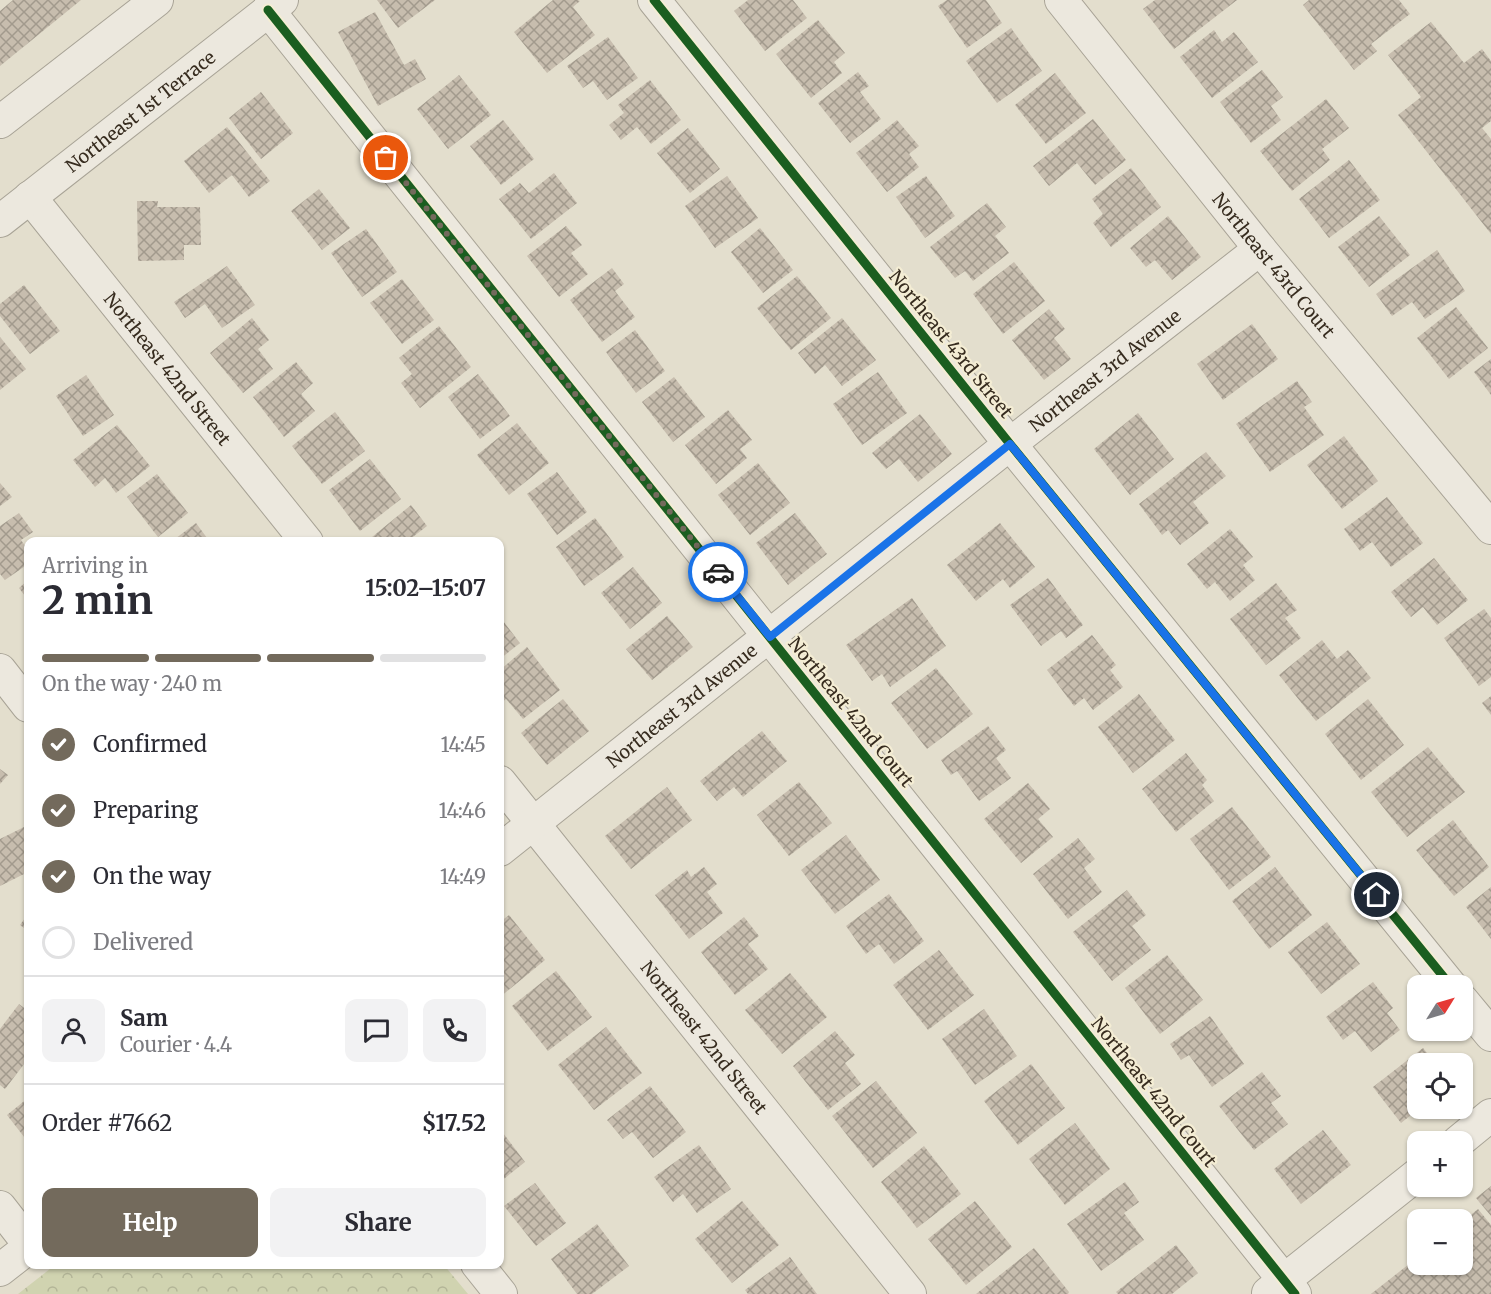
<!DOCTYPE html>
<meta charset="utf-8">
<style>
:root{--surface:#fff;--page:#f2f2f3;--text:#2b2b33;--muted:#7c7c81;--line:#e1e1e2;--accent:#736a5c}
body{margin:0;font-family:Merriweather,serif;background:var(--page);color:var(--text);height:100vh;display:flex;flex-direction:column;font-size:22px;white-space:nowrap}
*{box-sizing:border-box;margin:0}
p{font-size:20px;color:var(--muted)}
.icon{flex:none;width:33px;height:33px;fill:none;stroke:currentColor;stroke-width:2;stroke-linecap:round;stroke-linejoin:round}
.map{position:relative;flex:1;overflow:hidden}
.sheet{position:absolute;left:24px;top:537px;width:480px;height:732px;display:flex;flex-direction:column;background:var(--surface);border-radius:12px;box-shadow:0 2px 4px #0004}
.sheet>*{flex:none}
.needle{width:39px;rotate:53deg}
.fabs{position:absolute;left:1407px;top:975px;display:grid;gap:12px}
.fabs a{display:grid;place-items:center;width:66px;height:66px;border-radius:12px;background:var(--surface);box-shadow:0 2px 4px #0004;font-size:30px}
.pin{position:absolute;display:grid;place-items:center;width:51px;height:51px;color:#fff;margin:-26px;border:3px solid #fff;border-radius:50%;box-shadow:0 2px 6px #0007}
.courier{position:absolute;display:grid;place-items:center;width:60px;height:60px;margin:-30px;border:4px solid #1a73e8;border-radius:50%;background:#fff;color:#222;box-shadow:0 2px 8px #0007}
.head em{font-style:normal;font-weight:700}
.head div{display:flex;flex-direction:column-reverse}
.head{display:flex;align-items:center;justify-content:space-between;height:102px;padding:0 18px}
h1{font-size:39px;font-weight:700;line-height:45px}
.bar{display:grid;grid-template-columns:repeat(4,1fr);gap:9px 6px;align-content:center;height:72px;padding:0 18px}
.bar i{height:8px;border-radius:4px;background:var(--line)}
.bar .current{background:var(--accent)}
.bar p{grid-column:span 4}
.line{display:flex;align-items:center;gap:15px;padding:0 18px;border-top:2px solid var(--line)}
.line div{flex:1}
.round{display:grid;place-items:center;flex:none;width:63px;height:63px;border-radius:12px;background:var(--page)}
ol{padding:0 18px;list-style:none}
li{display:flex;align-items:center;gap:18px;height:66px}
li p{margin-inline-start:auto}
li .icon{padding:6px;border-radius:50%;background:var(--accent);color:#fff;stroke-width:4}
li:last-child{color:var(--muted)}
li i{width:33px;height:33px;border:3px solid var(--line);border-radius:50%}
.action{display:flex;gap:12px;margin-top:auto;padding:12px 18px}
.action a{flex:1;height:69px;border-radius:12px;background:var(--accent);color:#fff;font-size:24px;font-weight:700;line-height:69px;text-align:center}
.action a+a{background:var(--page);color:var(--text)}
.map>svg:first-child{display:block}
.park{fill:url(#park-crowns)}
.building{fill:url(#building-cross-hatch)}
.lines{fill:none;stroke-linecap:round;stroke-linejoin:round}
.street-casing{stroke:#a8a396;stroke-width:34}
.street{stroke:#ece8de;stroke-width:32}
.cycleway-casing{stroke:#f4edd4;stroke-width:13}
.cycleway{stroke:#1b5e20;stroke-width:9}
.done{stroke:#736a5c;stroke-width:6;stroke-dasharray:0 10.8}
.route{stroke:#1a73e8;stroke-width:8}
.labels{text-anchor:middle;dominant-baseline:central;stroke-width:4.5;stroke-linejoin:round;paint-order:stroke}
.street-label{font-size:18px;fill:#372c1f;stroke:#f4edd4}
</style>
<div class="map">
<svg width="1491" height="1294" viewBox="0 0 1491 1294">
<defs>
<pattern id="park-crowns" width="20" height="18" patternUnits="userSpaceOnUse" patternTransform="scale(1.5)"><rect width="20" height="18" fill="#d0d3b0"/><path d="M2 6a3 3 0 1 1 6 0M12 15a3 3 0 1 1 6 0" fill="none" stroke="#b3b597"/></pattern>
<pattern id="building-cross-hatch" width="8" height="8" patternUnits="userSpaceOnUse" patternTransform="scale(1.5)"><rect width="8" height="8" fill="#c7bdae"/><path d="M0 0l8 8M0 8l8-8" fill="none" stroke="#a29a8d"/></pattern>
</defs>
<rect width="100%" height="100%" fill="#e3decd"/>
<polygon class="park" points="55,1265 444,1265 468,1294 18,1294"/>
<g class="building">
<polygon points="13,0 81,0 0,66 0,11"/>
<polygon points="377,0 435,0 398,28"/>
<polygon points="553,0 578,0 580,1 573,7 595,35 547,73 514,32"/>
<polygon points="748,0 793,0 807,18 765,51 734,11"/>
<polygon points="947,0 986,0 1002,23 967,48 938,6"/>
<polygon points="1155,0 1237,0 1174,49 1143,9"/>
<polygon points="1309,0 1399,0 1410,14 1371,44 1377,51 1354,70 1303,5"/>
<polygon points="375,12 404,65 415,59 426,79 378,106 338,32"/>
<polygon points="818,20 845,53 834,62 842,73 811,98 776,54"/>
<polygon points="1431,22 1464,63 1482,49 1491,61 1491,121 1482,128 1491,139 1491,234 1398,115 1421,97 1388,55"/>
<polygon points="1011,28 1042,71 997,103 966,61"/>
<polygon points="1214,30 1222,42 1234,32 1258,62 1212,98 1180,57"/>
<polygon points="608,37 638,78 607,100 593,81 583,88 567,66"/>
<polygon points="1262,70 1283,97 1271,106 1281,120 1251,143 1220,102"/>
<polygon points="858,72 869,86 860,92 881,119 850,143 818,103"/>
<polygon points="1055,73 1086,113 1046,144 1015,105"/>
<polygon points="459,75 491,115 448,149 417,109"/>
<polygon points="650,80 681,120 651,144 637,127 621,140 609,125 624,113 618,105"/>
<polygon points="261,92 293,133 261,159 229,118"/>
<polygon points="1326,99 1349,128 1322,149 1330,160 1292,191 1260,151"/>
<polygon points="1093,119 1126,160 1095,185 1077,163 1049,186 1033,166"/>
<polygon points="503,120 534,159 501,185 470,146"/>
<polygon points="897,120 919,146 909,154 919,167 887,192 856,153"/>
<polygon points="227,127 270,181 249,197 232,175 209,193 184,161"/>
<polygon points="688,128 720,169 690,193 657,153"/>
<polygon points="1349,160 1380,200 1329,238 1299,199"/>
<polygon points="1131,168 1161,207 1111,247 1093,223 1103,214 1092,199"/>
<polygon points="554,173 577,203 531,239 499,199 520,183 529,193"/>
<polygon points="727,176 758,218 715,248 685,206"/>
<polygon points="926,176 955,216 925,238 896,197"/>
<polygon points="319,189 350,228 322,250 291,211"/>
<polygon points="137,201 158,201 157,207 200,207 201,245 184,245 184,260 138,261"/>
<polygon points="987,203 1006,227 995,236 1009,253 973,281 965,271 955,278 930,247"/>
<polygon points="1168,216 1201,257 1172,280 1155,260 1146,267 1130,248"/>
<polygon points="1379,216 1410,255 1369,287 1338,247"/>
<polygon points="566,226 582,245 571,253 588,274 559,297 527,256"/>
<polygon points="760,228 793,270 763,293 731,252"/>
<polygon points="366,229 397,272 362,297 331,253"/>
<polygon points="1437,250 1465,291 1425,319 1412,302 1392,316 1376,294"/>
<polygon points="1014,262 1045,301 1003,334 973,294"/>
<polygon points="227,266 255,305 222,328 205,304 185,318 174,302"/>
<polygon points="612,268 624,284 615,291 635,317 602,342 570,300"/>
<polygon points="797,276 831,318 791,350 757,308"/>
<polygon points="402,279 434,320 402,344 370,303"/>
<polygon points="24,285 60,331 30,354 0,316 0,304"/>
<polygon points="1456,307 1488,348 1449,379 1417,338"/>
<polygon points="1049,309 1065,329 1054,338 1071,359 1044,380 1012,340"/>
<polygon points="252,318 269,340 258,349 273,369 243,393 210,353"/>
<polygon points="842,318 876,360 842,386 825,365 815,374 798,353"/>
<polygon points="1252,324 1278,359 1223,400 1197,364"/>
<polygon points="439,326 471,367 420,408 401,383 412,374 399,358"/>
<polygon points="635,330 665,371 636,393 606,352"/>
<polygon points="0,337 26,369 0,390"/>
<polygon points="1491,359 1491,395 1474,372"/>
<polygon points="296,362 313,383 301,394 315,411 284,437 253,397"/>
<polygon points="878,372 907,413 862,445 833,404"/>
<polygon points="478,374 510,416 480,439 448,397"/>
<polygon points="86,375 114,415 83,436 56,396"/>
<polygon points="674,377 705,417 673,442 642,402"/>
<polygon points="1297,381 1312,402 1304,407 1324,435 1270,472 1236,424"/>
<polygon points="728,410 752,440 740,449 747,458 716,484 685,445"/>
<polygon points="335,412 365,451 322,484 292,446"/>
<polygon points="1138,413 1174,459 1130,495 1094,449"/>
<polygon points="920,414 952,454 918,482 899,459 886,469 872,453"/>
<polygon points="517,423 549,463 509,495 477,455"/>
<polygon points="117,425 150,466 116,493 105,478 95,487 73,460"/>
<polygon points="1344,436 1378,481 1342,509 1307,465"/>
<polygon points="1206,452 1226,476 1193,502 1209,523 1180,545 1168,530 1162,535 1139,504"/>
<polygon points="370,459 401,499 360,531 329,490"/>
<polygon points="758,463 790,503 750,535 718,495"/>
<polygon points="557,472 587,512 557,535 527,494"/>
<polygon points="157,474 188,513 158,537 127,497"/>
<polygon points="0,483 12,497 0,506"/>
<polygon points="1387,497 1423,543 1391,567 1372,542 1360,551 1344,529"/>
<polygon points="411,505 427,526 409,540 410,542 366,542"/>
<polygon points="19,513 33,532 21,540 28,550 28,564 5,580 0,574 0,526"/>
<polygon points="795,513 827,554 788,585 756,543"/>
<polygon points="595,518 624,557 584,586 556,547"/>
<polygon points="196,523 210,542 171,542"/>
<polygon points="1000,523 1035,567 1010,588 1003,579 976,601 947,565"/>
<polygon points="1230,529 1253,557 1243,565 1255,580 1230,601 1215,582 1207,589 1187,564"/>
<polygon points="1434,558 1468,600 1437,625 1423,607 1411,617 1391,592"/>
<polygon points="633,567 662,603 630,629 601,593"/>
<polygon points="1048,578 1083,625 1066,638 1061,631 1041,646 1010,605"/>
<polygon points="28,580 28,600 19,588"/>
<polygon points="1276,583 1297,610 1285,618 1301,638 1266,665 1230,619"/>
<polygon points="912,598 946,646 890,687 882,674 872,681 846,645"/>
<polygon points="1484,609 1491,618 1491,677 1479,686 1444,638"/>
<polygon points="667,616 693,647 652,680 626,649"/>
<polygon points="500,617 520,643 500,659"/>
<polygon points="1092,635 1116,665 1110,670 1123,687 1093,710 1084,698 1074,706 1047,670"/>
<polygon points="1322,640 1337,659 1348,650 1371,678 1316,721 1279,675"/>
<polygon points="527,647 560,690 523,719 506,699 500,704 500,670"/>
<polygon points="936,668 973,714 927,749 891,703"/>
<polygon points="1139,694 1175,740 1133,773 1098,727"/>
<polygon points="1491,696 1491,715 1482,703"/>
<polygon points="563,699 589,731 547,765 521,733"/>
<polygon points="1368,699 1404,745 1361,780 1325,734"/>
<polygon points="988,726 1006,750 996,758 1011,778 979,801 957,771 951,775 941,760"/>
<polygon points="762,731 787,761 743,797 734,787 717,801 700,781"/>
<polygon points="1428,747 1465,792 1407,837 1371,792"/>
<polygon points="1186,753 1207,780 1202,785 1214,801 1176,832 1142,789"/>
<polygon points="0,769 8,775 0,784"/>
<polygon points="799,782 832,823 789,856 757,815"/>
<polygon points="1028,783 1050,809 1038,819 1053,837 1021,863 984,819"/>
<polygon points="667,787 692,820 631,869 605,836"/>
<polygon points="1232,807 1271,857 1229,890 1190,839"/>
<polygon points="1453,820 1489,867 1454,896 1416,850"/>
<polygon points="28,825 28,872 0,886 0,839"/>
<polygon points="846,835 880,880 835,914 801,870"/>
<polygon points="1078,838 1095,859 1084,868 1102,892 1068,919 1033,874"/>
<polygon points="704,867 717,884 707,892 723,913 689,939 655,895 687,870 691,877"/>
<polygon points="1275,867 1312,915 1269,949 1232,901"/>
<polygon points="1491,887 1491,939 1466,907"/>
<polygon points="1127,890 1146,915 1132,926 1151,950 1112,981 1073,932"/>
<polygon points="889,894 924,941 894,964 879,944 866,954 846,926"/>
<polygon points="28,914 28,931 20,925"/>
<polygon points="509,915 545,960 500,997 500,922"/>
<polygon points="744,917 759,936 748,944 768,969 735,995 701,952"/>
<polygon points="1327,922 1360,964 1321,994 1288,952"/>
<polygon points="939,950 974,995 928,1030 893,985"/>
<polygon points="1167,955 1203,1000 1160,1034 1125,988"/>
<polygon points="556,971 592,1017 548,1051 512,1006"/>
<polygon points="790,973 827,1017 782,1054 745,1010"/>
<polygon points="1373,982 1393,1008 1387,1013 1400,1030 1371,1052 1355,1031 1343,1040 1326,1017"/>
<polygon points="19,1004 28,1011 28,1059 5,1089 0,1085 0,1029"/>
<polygon points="984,1009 1017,1056 975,1085 942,1039"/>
<polygon points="1210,1016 1244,1064 1212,1087 1189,1055 1181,1060 1170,1044"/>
<polygon points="606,1027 642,1073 594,1110 558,1065"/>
<polygon points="835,1031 855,1055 845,1063 861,1084 828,1110 793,1066"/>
<polygon points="1423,1048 1436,1064 1418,1064 1418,1108 1420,1108 1401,1123 1373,1087"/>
<polygon points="1031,1064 1065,1108 1018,1145 984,1101"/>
<polygon points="1262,1072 1281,1096 1271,1103 1288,1124 1254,1150 1219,1106"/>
<polygon points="876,1081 917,1133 873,1168 832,1116"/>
<polygon points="650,1086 686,1132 653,1158 632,1132 623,1139 607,1120"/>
<polygon points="28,1098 28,1142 7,1115"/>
<polygon points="1075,1123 1110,1169 1065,1205 1029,1159"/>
<polygon points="500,1129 525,1162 500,1182"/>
<polygon points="1323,1130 1351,1165 1301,1204 1274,1169"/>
<polygon points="699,1145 731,1189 697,1213 683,1194 673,1202 654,1177"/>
<polygon points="924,1146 961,1194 917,1228 881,1182"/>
<polygon points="1125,1182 1139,1202 1124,1213 1144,1240 1101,1271 1067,1224"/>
<polygon points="535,1183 566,1223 536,1246 504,1206"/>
<polygon points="1491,1186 1491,1216 1476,1198"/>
<polygon points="742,1201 779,1245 732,1283 695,1239"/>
<polygon points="975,1201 1012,1247 966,1285 928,1239"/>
<polygon points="1478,1209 1491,1225 1491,1294 1371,1294 1418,1257 1418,1264 1462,1264 1462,1222"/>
<polygon points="597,1224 629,1266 592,1294 577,1294 551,1259"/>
<polygon points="1176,1245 1198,1273 1172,1294 1118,1294 1116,1292"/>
<polygon points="1034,1248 1069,1292 1068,1294 976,1294"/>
<polygon points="790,1257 817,1294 748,1294 745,1290"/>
</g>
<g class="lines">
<g class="street-casing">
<g id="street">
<polyline points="654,0 1010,444 1451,986"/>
<path id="s1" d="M1061,0L1260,249L1491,528"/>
<polyline points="268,10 1295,1294"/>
<polyline points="0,122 157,0"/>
<path id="s2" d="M30,197L307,542"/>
<path id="s3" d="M0,221L282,0"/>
<polyline points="0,670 28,706"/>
<path id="s4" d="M500,782L910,1294"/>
<path id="s5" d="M500,850L1010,444L1260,249"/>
<polyline points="1462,1000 1491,1035"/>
<polyline points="1458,1142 1491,1115"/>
<polyline points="0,1207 28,1243"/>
<polyline points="477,1264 501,1294"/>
<polyline points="0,1270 28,1248"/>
<polyline points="1268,1293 1418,1174"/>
</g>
</g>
<use href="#street" class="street"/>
<g class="cycleway-casing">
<g id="cycleway">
<polyline points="654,0 1010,444 1451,986"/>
<polyline points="268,10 1295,1294"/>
</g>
</g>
<use href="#cycleway" class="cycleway"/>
</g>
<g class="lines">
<polyline class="done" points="386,158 718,572"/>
<polyline class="route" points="718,572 770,637 1010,444 1377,895"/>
</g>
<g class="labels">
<g class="street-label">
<text stroke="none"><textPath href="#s3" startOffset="178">Northeast 1st Terrace</textPath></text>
<text stroke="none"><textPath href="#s1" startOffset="340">Northeast 43rd Court</textPath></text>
<text transform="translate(951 344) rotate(51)">Northeast 43rd Street</text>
<text stroke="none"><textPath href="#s2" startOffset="220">Northeast 42nd Street</textPath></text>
<text stroke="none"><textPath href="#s5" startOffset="772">Northeast 3rd Avenue</textPath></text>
<text stroke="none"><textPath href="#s5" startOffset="232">Northeast 3rd Avenue</textPath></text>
<text transform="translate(851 712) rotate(51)">Northeast 42nd Court</text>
<text stroke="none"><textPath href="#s4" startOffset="327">Northeast 42nd Street</textPath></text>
<text transform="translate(1154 1092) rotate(51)">Northeast 42nd Court</text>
</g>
</g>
</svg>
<div class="fabs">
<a><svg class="needle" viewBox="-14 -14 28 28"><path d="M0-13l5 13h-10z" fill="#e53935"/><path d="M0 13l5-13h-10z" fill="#7c7c81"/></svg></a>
<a><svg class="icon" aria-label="locate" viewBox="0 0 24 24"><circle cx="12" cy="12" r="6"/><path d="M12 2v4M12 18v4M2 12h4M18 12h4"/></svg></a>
<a>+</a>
<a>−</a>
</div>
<div class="pin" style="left:386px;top:158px;background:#ea580c"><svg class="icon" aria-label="bag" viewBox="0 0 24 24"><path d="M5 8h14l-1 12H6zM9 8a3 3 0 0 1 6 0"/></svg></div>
<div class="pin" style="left:1377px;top:895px;background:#1f2937"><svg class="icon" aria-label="home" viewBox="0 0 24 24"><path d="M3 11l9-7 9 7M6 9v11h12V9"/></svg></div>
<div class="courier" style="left:718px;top:572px"><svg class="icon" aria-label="car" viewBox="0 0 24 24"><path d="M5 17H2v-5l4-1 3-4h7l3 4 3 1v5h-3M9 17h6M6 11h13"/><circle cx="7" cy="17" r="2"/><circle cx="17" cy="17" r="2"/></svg></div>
<section class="sheet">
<div class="head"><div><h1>2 min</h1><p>Arriving in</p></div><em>15:02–15:07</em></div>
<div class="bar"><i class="current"></i><i class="current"></i><i class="current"></i><i></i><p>On the way · 240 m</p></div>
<ol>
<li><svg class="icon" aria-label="check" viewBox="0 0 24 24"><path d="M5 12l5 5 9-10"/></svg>Confirmed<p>14:45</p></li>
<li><svg class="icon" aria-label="check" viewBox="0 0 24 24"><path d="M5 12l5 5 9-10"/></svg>Preparing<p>14:46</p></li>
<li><svg class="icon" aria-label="check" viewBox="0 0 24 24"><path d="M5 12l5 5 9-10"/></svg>On the way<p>14:49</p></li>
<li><i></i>Delivered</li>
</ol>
<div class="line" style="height:108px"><a class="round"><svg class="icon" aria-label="person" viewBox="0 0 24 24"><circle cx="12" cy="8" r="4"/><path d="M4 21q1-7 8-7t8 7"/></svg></a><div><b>Sam</b><p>Courier · 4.4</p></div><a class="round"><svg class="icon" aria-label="chat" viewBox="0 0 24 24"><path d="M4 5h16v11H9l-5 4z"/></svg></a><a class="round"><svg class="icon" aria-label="phone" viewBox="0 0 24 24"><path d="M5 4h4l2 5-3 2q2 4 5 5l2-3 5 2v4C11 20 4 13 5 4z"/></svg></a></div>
<div class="line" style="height:78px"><div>Order #7662</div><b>$17.52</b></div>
<div class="action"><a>Help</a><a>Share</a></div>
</section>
</div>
